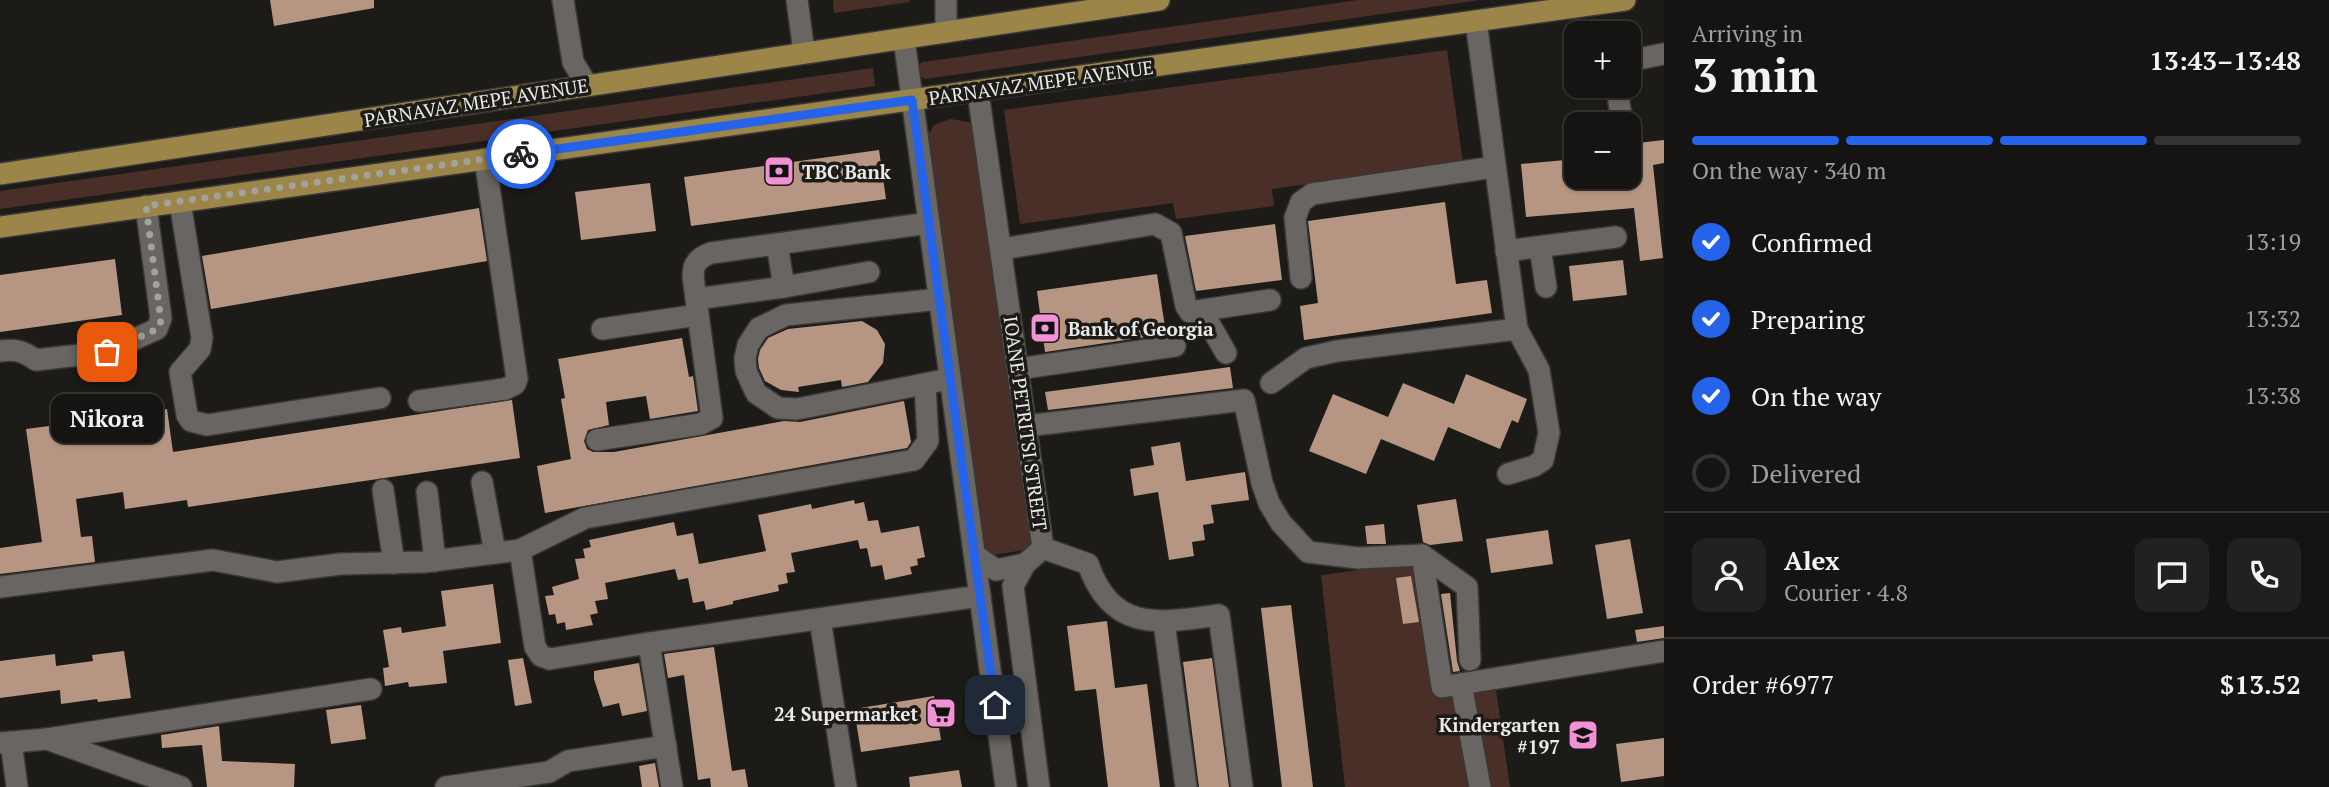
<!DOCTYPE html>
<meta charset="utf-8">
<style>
:root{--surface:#161412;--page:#232120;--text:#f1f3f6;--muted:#9e9e9f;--line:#353332;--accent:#2563eb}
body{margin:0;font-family:"PT Serif",serif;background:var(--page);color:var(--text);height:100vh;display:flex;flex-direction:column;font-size:26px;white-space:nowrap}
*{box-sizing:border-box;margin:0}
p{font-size:23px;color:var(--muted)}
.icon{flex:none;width:38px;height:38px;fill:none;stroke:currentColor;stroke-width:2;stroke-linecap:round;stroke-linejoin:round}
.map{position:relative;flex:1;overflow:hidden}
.drawer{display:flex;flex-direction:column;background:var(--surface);width:665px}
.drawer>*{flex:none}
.buttons{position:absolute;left:1564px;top:21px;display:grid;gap:14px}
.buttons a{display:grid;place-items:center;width:77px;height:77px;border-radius:14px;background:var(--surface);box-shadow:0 2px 5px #0004,0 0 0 2px var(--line);font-size:35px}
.pin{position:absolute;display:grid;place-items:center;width:60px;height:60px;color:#fff;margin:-30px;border-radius:14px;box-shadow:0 4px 10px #0006}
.courier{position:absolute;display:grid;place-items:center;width:70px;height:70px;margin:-35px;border:5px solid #2563eb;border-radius:50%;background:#fff;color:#222;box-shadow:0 2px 9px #0007}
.bubble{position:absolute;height:49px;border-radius:14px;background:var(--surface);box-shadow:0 2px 5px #0004,0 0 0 2px var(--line);font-size:23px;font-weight:700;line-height:49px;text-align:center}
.head em{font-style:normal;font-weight:700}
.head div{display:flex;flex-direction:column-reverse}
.head{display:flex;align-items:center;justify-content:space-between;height:119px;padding:0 28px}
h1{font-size:46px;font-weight:700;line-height:52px}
.bar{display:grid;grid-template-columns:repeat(4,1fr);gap:10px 7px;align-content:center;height:84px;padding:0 28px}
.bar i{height:9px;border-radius:5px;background:var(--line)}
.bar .current{background:var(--accent)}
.bar p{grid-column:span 4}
.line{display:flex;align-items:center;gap:18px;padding:0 28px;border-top:2px solid var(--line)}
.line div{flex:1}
.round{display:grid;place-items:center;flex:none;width:74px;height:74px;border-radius:14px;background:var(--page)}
ol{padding:0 28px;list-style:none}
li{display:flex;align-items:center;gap:21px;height:77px}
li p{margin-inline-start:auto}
li .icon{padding:7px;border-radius:50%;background:var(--accent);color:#fff;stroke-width:4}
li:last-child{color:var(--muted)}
li i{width:38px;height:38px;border:4px solid var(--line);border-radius:50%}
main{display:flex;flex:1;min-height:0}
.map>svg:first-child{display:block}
.green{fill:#4a2f29}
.building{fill:#b69683}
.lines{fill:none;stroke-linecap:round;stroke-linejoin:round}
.minor-casing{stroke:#393836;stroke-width:24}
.major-casing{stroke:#393836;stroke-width:24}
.minor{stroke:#686562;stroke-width:21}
.major{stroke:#9b8548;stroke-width:21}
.done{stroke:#a3a29f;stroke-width:7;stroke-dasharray:0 12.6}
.route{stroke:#2563eb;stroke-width:9}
.labels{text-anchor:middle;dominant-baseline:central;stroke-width:7;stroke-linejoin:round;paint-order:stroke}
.street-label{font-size:19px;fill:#ebeae8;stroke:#1d1b18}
.poi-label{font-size:19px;font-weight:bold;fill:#ebeae8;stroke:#1d1b18;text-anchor:start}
</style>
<main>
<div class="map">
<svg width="1664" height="787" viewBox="0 0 1664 787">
<rect width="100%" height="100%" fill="#1d1b18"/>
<g class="green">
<polygon points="833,0 910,0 910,2 834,13"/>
<polygon points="1358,0 1480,0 925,79 918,76 916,66 923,62"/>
<polygon points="1447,50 1463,163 1272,189 1274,206 1176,219 1173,203 1020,224 1004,110"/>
<polygon points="873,68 875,86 0,209 0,191"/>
<polygon points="951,119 968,122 974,126 1033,536 1031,544 1024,550 993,555 985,551 981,544 925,140 934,125"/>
<polygon points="1420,562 1437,692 1495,683 1510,787 1345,787 1321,575"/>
</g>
<g class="building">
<polygon points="270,0 374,0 374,8 274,26"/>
<polygon points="1664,140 1664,163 1653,165 1663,258 1640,261 1634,208 1526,217 1521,164 1577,159 1577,177 1629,177 1629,144"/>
<polygon points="879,150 886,199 691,226 684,177"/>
<polygon points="650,183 656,231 581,240 575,192"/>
<polygon points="1445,202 1456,284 1487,280 1492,313 1304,340 1300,306 1318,303 1308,221"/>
<polygon points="479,208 487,261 211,309 202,256"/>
<polygon points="1275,224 1282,280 1196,291 1185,236"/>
<polygon points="115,259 122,315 0,332 0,275"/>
<polygon points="1623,260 1627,295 1573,301 1569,266"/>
<polygon points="1157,274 1166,334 1045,352 1037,291"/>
<polygon points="862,321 877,330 885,344 883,363 868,382 842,387 841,380 798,387 799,392 781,390 765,381 759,368 758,359 760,350 768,338 788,329"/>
<polygon points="682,338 689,377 693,376 698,411 650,419 646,396 606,402 609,425 588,430 584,441 587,449 593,452 614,452 784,421 800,422 904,401 911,442 907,448 545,513 537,466 571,459 561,399 565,398 558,359"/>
<polygon points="1230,367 1233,388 1048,410 1045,392"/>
<polygon points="1466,374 1527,399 1518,423 1512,420 1500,449 1448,427 1434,461 1381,439 1366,474 1309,451 1333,394 1388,417 1403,383 1454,404"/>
<polygon points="512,400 520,458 188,507 187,500 125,509 123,492 76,499 81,537 92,536 95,562 0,574 0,548 42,542 26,429 65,424 67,435 113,428 111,417 167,409 173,452"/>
<polygon points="1180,442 1186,481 1245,472 1249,500 1211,505 1214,523 1203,525 1205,540 1192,542 1194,556 1169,560 1158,492 1134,496 1130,469 1154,465 1151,447"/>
<polygon points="1456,499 1463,541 1430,545 1423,542 1417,505"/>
<polygon points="854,500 855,504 864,502 868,521 878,520 881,533 919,526 925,557 917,559 918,565 910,567 912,574 885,580 882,565 871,567 867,548 860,549 858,540 791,553 795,572 786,573 788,583 778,585 779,591 733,601 733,604 706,610 704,601 693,603 688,578 678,580 675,569 605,583 608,599 595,601 598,613 590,615 593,625 566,630 565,622 557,624 555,614 549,615 545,596 554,595 552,587 579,579 575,559 585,558 583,549 591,547 589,540 674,522 677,536 693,533 699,564 766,551 758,515 811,504 812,509"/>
<polygon points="1384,524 1386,544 1367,544 1365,526"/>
<polygon points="1548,530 1553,564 1491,573 1486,539"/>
<polygon points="1630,539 1643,613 1607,619 1595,545"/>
<polygon points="1411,576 1419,622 1403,624 1396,578"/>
<polygon points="493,584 501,643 443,651 447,683 409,687 408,682 385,686 383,668 389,667 383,630 401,627 402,633 446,626 441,591"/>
<polygon points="1450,593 1457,661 1460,671 1453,672 1441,594"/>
<polygon points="1291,605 1313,787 1282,787 1261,608"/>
<polygon points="1107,621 1115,688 1147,684 1160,787 1108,787 1096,689 1075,691 1067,626"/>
<polygon points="1664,626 1664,638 1637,642 1635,630"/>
<polygon points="714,647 732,771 745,769 748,787 711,787 710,778 698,780 684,675 668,678 664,654"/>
<polygon points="124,651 131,698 98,702 97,699 61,704 60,690 0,698 0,661 55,654 56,666 93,661 92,655"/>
<polygon points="523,658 532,703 515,706 508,660"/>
<polygon points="1212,658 1229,787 1199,787 1183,662"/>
<polygon points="639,663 647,711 622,716 619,703 603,707 594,679 594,671"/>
<polygon points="934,696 941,740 861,752 854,709"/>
<polygon points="361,705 366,739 331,744 326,710"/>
<polygon points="219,726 222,761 295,764 294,787 207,787 202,745 162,748 161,735"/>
<polygon points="1664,738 1664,776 1621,782 1616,744"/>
<polygon points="655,763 659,787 642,787 639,766"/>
<polygon points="959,770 962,787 910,787 909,777"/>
</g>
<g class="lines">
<g class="minor-casing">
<g id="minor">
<polyline points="563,0 573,62 587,85"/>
<polyline points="797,0 804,52"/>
<polyline points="946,0 946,32"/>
<polyline points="1476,21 1517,329"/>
<polyline points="904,39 1006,787"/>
<polyline points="1629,61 1663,54"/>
<polyline points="1617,86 1621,117"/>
<polyline points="978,92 1043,548 1025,564 1013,586 1039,787"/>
<polyline points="180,202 202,338 200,349 180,372 187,415 191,421 207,425 380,398"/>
<polyline points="1540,247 1546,287"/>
<polyline points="1002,249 1155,224 1171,233 1186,306 1190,312 1270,300"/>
<polyline points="1506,251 1616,237"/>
<polyline points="1301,278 1295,218 1301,202 1312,194 1494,167"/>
<polyline points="784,287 869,272"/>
<path d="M696,299C694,277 686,262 711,253L929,223"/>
<polyline points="1202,311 1226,353"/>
<polyline points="602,329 698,315"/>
<path d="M0,351C16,349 23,351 36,360L106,352L157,329L161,318L146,206"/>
<polyline points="1018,369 1175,346"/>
<polyline points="939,381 797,409 778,408 756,393 746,371 745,358 748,345 759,328 786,315 940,299"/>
<polyline points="1271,383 1306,358 1337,351 1517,329 1539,370 1549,433 1543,460 1534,466 1508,474"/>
<polyline points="419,401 505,389 515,384 517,379 485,159"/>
<polyline points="1026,426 1244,400 1262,483 1269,503 1281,523 1308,552 1358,558 1422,555 1467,587 1470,660"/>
<polyline points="597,440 701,424 712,418 696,299 784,287 777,244"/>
<polyline points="482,482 495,553"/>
<polyline points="383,490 394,563"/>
<polyline points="427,492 435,561"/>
<path d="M1043,548L1088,564C1112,633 1159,623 1219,615L1242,787"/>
<polyline points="520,550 585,518 914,460 928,441 925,384"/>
<polyline points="975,555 996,570 1025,564"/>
<polyline points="1422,555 1442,687 1664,651"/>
<polyline points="0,587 213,560 277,572 340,564 424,562 520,550 535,647 541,656 550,659 649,643 980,596"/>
<polyline points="820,619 846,787"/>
<polyline points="1164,622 1186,787"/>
<polyline points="649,643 672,787"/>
<polyline points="1461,684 1480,787"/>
<polyline points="47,739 371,689"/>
<polyline points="11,742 17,787"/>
<polyline points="0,743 47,739 181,787"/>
<polyline points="446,787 549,772 568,761 666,746"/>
</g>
</g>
<g class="major-casing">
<g id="major">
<polyline points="0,174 1159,0"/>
<polyline points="0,227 1625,0"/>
</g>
</g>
<use href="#minor" class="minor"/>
<use href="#major" class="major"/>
</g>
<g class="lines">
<polyline class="done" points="107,352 157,329 161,321 146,206 521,154"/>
<polyline class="route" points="521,154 912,100 995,705"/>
</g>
<defs>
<g id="bank-square" transform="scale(1.575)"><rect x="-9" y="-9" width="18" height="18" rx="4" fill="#f391d6" stroke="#1d1b18"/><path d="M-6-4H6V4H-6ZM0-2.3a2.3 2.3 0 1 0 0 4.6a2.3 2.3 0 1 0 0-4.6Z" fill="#111"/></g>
<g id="supermarket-square" transform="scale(1.575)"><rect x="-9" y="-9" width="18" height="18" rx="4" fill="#f391d6" stroke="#1d1b18"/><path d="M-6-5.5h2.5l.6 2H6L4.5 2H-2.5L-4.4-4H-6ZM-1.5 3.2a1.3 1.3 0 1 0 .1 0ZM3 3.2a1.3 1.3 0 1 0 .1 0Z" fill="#111"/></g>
<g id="school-square" transform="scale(1.575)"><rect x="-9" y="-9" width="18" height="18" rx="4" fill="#f391d6" stroke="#1d1b18"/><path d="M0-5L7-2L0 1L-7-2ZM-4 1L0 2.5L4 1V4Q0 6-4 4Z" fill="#111"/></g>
</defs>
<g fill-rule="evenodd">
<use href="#bank-square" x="779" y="171"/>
<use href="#bank-square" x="1045" y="328"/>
<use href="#supermarket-square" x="941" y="713"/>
<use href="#school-square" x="1583" y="735"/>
</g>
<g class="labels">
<g class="street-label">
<text transform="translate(1041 82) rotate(-8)">PARNAVAZ MEPE AVENUE</text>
<text transform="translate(476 102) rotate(-9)">PARNAVAZ MEPE AVENUE</text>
<text transform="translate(1026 423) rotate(82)">IOANE PETRITSI STREET</text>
</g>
<g class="poi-label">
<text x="802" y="171">TBC Bank</text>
<text x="1068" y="328">Bank of Georgia</text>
<text x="918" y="713" text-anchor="end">24 Supermarket</text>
<text x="1560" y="724" text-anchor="end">Kindergarten<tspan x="1560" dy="22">#197</tspan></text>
</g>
</g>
</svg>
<div class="buttons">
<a>+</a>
<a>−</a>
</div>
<div class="pin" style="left:107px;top:352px;background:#ea580c"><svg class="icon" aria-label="bag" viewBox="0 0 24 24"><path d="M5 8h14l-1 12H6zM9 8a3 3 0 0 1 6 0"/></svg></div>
<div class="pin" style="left:995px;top:705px;background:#1f2937"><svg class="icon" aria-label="home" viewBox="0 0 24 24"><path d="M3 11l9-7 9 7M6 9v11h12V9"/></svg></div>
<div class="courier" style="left:521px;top:154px"><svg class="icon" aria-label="bike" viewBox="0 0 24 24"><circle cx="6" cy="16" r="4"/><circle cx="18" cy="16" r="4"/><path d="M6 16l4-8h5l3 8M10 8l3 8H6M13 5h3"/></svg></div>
<div class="bubble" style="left:51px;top:394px;width:112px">Nikora</div>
</div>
<section class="drawer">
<div class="head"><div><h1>3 min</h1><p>Arriving in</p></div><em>13:43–13:48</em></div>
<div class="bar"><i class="current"></i><i class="current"></i><i class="current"></i><i></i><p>On the way · 340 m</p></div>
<ol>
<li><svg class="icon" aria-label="check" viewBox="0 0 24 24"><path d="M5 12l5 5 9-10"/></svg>Confirmed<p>13:19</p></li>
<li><svg class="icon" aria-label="check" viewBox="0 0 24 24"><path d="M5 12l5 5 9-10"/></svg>Preparing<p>13:32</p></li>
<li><svg class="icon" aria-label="check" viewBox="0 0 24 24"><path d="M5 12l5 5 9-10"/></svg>On the way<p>13:38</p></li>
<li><i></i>Delivered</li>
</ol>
<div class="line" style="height:126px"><a class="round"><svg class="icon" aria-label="person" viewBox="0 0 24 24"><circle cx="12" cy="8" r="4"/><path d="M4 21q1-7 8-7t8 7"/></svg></a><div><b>Alex</b><p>Courier · 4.8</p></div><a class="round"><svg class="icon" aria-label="chat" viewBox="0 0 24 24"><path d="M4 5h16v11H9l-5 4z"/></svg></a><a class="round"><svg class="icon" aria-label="phone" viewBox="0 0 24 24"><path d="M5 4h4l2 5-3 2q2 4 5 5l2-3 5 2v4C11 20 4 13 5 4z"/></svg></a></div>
<div class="line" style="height:91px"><div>Order #6977</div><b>$13.52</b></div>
</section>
</main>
